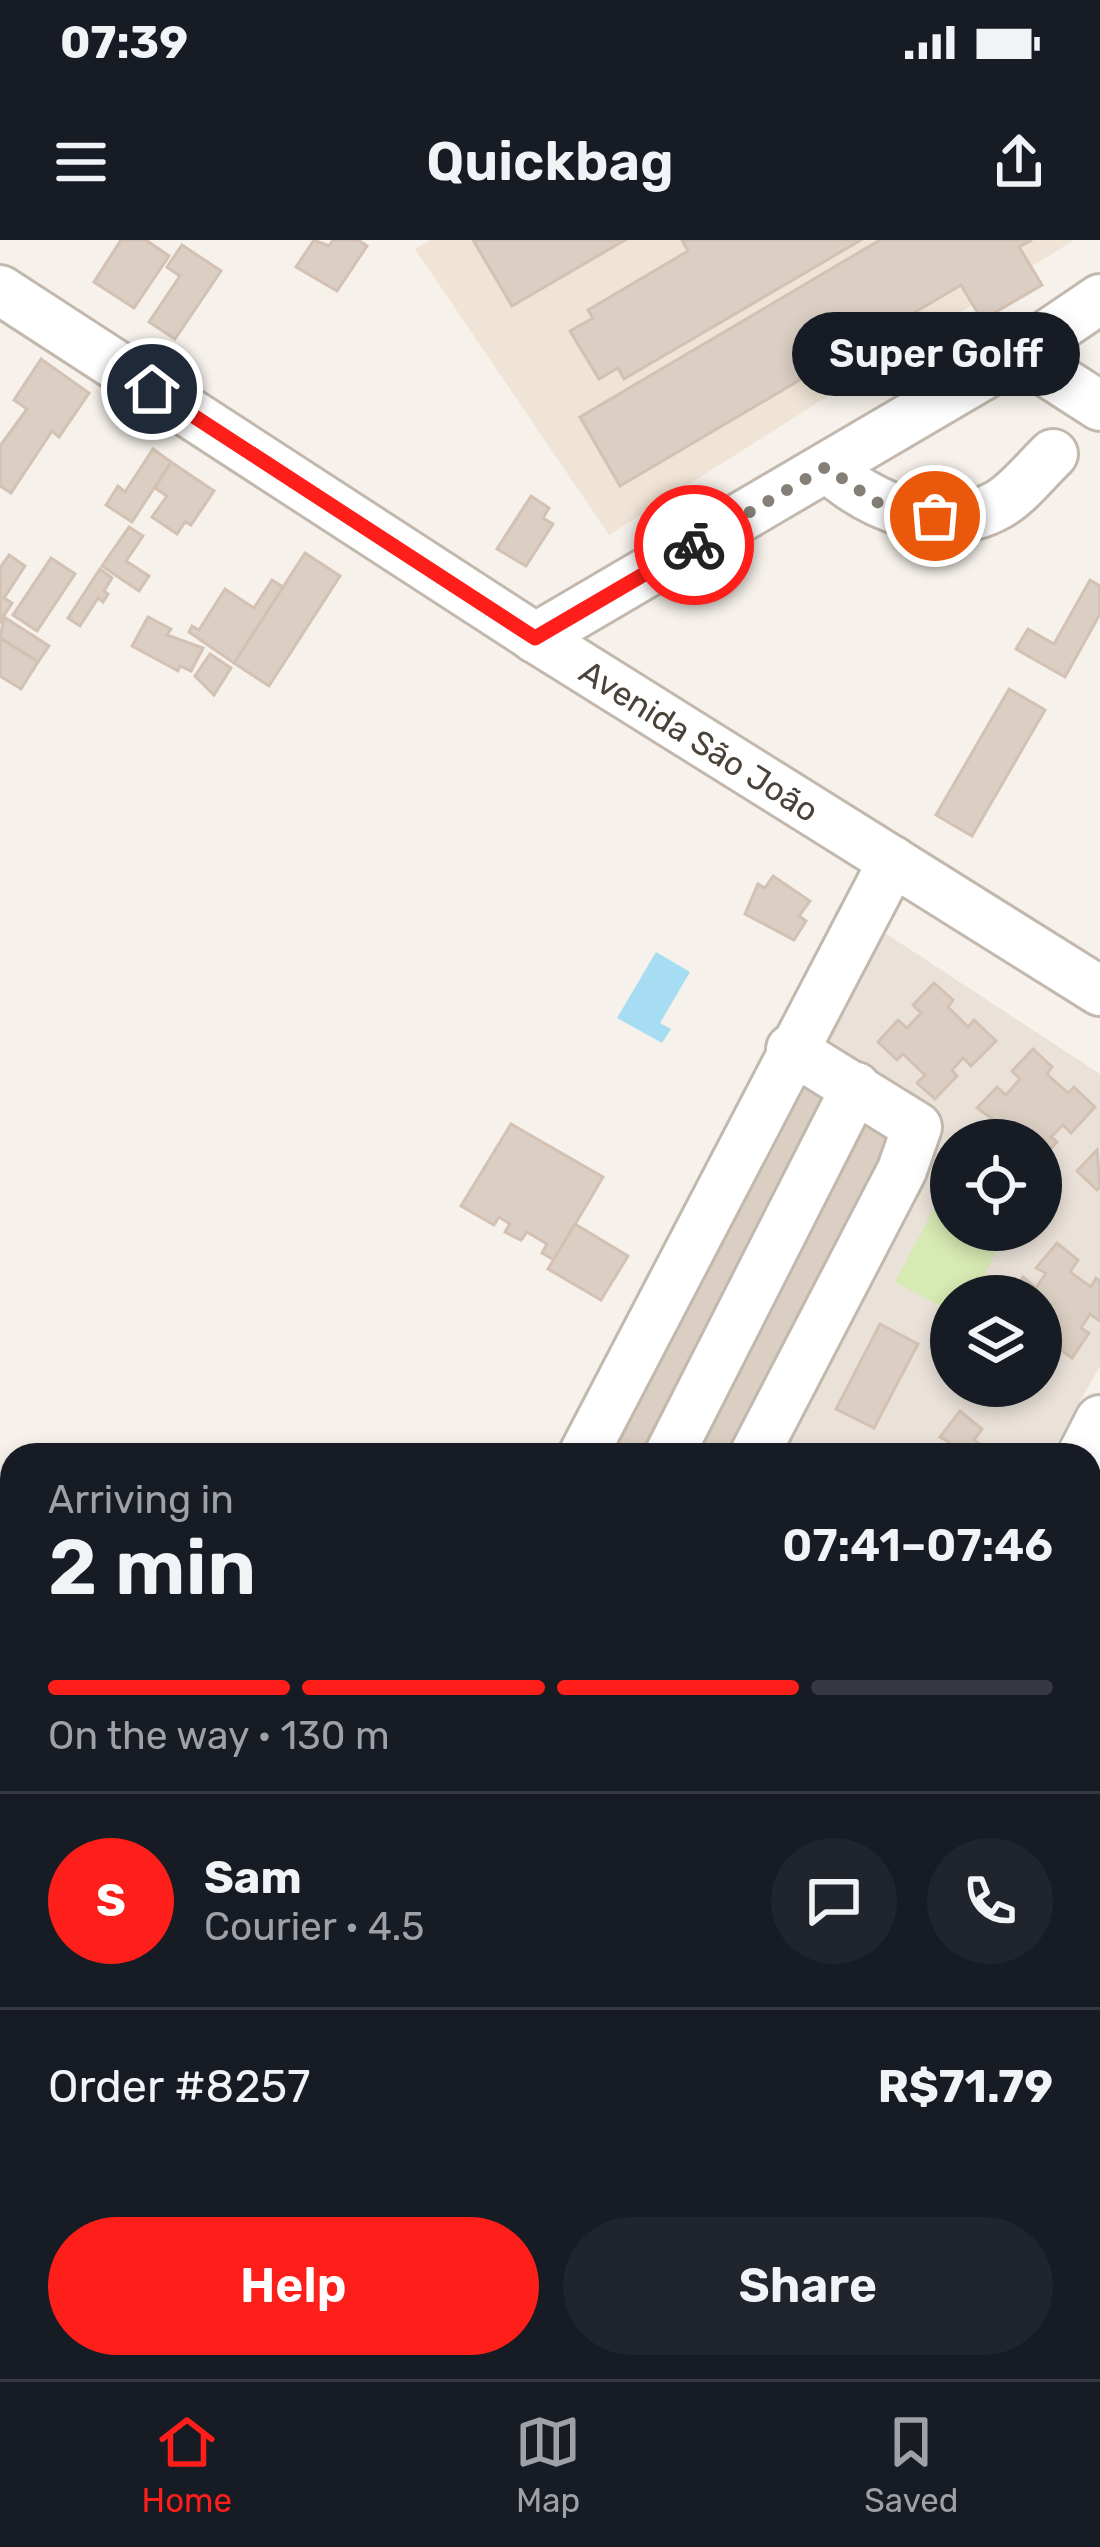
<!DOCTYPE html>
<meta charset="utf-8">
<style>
:root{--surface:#171b24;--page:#20242c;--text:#f1f3f6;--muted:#9ea1a6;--line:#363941;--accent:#fe1f1a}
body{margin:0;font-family:Rubik,sans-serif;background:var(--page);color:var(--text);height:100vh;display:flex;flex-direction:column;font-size:45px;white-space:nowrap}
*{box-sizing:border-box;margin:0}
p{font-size:39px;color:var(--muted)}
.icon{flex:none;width:66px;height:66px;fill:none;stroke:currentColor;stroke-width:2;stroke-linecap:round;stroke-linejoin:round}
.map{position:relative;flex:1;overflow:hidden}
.side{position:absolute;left:0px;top:1203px;width:1101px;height:936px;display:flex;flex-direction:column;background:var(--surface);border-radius:36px 36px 0 0;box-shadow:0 6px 18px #0003}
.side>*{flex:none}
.tools{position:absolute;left:930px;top:879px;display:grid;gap:24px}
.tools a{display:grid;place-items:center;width:132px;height:132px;border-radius:50%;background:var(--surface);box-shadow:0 6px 18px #0003;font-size:60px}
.pin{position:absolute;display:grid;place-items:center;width:102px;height:102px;color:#fff;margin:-51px;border:6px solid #fff;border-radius:50%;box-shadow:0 3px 12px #0007}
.courier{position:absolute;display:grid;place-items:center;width:120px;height:120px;margin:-60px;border:9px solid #fe1f1a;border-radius:50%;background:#fff;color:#222;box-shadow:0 3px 15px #0007}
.bubble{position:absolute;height:84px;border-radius:42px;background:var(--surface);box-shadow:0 6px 18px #0003;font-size:39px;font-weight:600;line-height:84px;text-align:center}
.headline em{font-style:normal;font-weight:600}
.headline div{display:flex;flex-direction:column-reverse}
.headline{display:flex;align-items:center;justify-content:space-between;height:204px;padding:0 48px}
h1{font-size:78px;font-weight:600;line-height:90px}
.bar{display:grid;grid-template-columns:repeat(4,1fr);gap:18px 12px;align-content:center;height:144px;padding:0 48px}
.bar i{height:15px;border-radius:9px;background:var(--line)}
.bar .current{background:var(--accent)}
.bar p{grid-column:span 4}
.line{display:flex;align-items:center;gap:30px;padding:0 48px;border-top:3px solid var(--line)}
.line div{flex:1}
.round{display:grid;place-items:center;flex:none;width:126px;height:126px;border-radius:63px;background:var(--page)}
.cta{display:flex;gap:24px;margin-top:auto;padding:24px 48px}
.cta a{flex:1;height:138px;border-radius:72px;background:var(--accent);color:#fff;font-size:48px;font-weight:600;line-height:138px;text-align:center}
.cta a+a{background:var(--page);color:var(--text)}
.status{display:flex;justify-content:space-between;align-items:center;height:84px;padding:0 60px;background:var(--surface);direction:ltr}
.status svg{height:33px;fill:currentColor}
header{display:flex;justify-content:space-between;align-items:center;height:156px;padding:0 48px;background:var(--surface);font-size:54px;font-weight:600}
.tab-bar{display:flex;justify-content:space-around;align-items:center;height:168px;border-top:3px solid var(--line);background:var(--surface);font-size:33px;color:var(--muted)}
.tab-bar a{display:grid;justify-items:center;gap:6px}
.tab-bar .current{color:var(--accent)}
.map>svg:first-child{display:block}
.residential{fill:#eae2d9;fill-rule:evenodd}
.education{fill:#efe4d5}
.green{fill:#d8eab3}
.water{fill:#a7ddf2}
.building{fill:#dbcec3;stroke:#d3c2b3;stroke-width:3}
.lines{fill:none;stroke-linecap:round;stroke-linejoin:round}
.minor-casing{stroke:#c2b8ad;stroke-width:54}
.major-casing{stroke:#e7b068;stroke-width:66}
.minor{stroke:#fff;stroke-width:48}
.major{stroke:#ffd69b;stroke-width:60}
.done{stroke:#867f77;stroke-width:12;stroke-dasharray:0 21.6}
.route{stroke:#fe1f1a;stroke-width:15}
.labels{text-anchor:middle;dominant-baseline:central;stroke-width:9;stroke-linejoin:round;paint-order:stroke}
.street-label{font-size:33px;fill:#4a4138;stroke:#fff}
</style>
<div class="status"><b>07:39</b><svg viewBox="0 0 49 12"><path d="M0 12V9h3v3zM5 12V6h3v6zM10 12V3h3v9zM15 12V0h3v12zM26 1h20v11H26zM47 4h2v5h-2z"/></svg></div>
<header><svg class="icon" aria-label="menu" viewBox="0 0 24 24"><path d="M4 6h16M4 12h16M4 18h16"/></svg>Quickbag<svg class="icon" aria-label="share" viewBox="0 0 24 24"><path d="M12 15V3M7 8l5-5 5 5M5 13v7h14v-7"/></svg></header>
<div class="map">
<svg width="1100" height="2139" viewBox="0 0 1100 2139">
<rect width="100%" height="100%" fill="#f6f1eb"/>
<path class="residential" d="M853,672L1100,834V1126L1050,1215H571ZM951,900H1041V990H951ZM951,1056H1041V1146H951Z"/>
<polygon class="education" points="431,0 1074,0 609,295 415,9"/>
<polygon class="green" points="949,940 951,990 1007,990 974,1056 951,1056 951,1072 895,1042"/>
<polygon class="water" points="656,712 690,732 660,783 671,789 662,803 617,778"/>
<g class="building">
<polygon points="121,0 146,0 169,16 134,68 94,42"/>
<polygon points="314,0 329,6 333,0 358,0 367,6 337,51 296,27"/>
<polygon points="473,0 625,0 512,66"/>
<polygon points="682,0 861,0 624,139 618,128 599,139 570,91 593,78 588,70 688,11"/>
<polygon points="880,0 1032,0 1019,7 1042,45 982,80 961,45 620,246 580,177"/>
<polygon points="182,5 221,31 175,99 149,82 180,36 167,27"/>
<polygon points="41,119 89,153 59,197 52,191 11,253 0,246 0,206 27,169 14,160"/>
<polygon points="153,209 171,222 132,282 106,265 118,246 125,252"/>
<polygon points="171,222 214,251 191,285 185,282 177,294 152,277 167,256 155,248"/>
<polygon points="531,256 549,268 543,278 553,284 526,326 497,309"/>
<polygon points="129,287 143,296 126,321 149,336 139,351 102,326"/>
<polygon points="305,313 340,336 269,446 234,423"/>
<polygon points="9,315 25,326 4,358 12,363 0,382 0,328"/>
<polygon points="51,318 75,334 37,391 13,375"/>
<polygon points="100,329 112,338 104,351 108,354 103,362 98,358 80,386 68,378"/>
<polygon points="272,340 283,347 234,423 189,392 192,386 199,390 225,349 254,368"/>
<polygon points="1090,340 1100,346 1100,374 1065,437 1016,409 1028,389 1054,404"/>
<polygon points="4,377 49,406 38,422 0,398"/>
<polygon points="148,377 171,389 167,395 203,408 191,431 180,426 178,431 132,406"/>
<polygon points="0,398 38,422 21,449 0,436"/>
<polygon points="210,414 231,428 214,455 195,436"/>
<polygon points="1009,449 1045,470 972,596 936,575"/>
<polygon points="773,636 810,661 799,676 806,681 794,700 745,674 758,644 765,648"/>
<polygon points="934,743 953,760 948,767 968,787 974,780 996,801 971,826 963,818 952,830 957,836 935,859 917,843 925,835 903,814 897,820 878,802 898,780 907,788 921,773 913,765"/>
<polygon points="1033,809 1052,827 1047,834 1068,853 1074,847 1095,867 1071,893 1063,885 1051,897 1057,902 1041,919 1041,900 1022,900 977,868 997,847 1006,855 1020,839 1012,831"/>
<polygon points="790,825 834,848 647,1215 592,1215"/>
<polygon points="857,867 901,887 735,1215 680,1215"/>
<polygon points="511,884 603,937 554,1020 542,1013 547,1004 527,992 521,1000 505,992 510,984 499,977 494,985 461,966"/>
<polygon points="1097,910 1100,946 1097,950 1077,931"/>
<polygon points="575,984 628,1016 601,1060 548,1029"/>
<polygon points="1057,1003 1078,1020 1070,1032 1091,1047 1096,1038 1100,1041 1100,1081 1090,1074 1081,1088 1089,1093 1072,1118 1046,1099 1050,1094 1041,1085 1041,1056 1009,1056 1023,1037 1036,1048 1046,1033 1036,1028"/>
<polygon points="880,1084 918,1104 874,1188 836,1169"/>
<polygon points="960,1171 982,1189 974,1200 993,1215 940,1215 949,1202 940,1197"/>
<polygon points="1098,1331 1100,1333 1100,1407 1089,1401 1089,1347"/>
<polygon points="0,1833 12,1841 12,1903 0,1903"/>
</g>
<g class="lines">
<g class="minor-casing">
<g id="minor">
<polyline points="0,50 539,400 1100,751"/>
<polyline points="1019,114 1100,166"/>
<path d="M827,227C870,266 941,297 998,265C1018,254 1036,230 1053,214"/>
<polyline points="535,398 1019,114 1100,59"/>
<polyline points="583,1215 893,621"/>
<polyline points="669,1215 856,847"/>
<polyline points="754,1215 902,930 917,887 791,809"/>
<polyline points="1082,1215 1100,1180"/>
<polyline points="1089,1673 1100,1678"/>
<polyline points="1089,1822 1100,1827"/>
<polyline points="1014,2127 1047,2139"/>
<polyline points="1099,2139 1100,2137"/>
</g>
</g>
<g class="major-casing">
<g id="major">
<polyline points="0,1935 12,1935"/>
<polyline points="702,2127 728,2139"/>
</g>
</g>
<use href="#minor" class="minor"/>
<use href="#major" class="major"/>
</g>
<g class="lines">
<polyline class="done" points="694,305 826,227 876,262 935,276"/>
<polyline class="route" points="152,149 535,398 694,305"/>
</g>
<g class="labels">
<g class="street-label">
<text transform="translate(699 501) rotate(32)">Avenida São João</text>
</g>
</g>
</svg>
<div class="tools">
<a><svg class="icon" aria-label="locate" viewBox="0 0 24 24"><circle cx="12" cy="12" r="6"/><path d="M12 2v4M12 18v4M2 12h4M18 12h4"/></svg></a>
<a><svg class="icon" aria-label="layers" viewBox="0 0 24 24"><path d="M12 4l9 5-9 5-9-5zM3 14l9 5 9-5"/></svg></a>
</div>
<div class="pin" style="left:935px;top:276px;background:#ea580c"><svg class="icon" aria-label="bag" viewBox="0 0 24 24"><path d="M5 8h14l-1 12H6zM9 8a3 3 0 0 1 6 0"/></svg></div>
<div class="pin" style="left:152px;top:149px;background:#1f2937"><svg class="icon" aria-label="home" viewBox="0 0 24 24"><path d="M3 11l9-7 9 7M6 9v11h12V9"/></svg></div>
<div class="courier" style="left:694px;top:305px"><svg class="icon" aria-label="bike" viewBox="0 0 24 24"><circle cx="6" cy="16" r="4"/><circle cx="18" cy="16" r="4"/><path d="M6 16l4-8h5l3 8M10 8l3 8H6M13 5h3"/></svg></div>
<div class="bubble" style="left:792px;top:72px;width:288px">Super Golff</div>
<section class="side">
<div class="headline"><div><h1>2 min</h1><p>Arriving in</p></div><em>07:41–07:46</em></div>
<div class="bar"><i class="current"></i><i class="current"></i><i class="current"></i><i></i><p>On the way · 130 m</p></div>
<div class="line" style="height:216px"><b class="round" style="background:var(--accent);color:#fff">S</b><div><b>Sam</b><p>Courier · 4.5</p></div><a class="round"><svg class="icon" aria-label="chat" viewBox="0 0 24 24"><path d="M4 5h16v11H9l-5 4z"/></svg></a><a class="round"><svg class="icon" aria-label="phone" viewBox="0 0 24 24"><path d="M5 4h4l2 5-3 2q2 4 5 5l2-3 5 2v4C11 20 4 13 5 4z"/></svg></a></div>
<div class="line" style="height:156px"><div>Order #8257</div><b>R$71.79</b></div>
<div class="cta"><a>Help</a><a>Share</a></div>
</section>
</div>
<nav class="tab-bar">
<a class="current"><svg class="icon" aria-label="home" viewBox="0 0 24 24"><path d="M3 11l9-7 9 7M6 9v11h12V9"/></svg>Home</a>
<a><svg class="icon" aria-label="map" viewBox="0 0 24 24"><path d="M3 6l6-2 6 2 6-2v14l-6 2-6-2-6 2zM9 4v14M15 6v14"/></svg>Map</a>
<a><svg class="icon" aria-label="saved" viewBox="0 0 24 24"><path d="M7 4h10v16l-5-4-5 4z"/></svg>Saved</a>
</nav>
